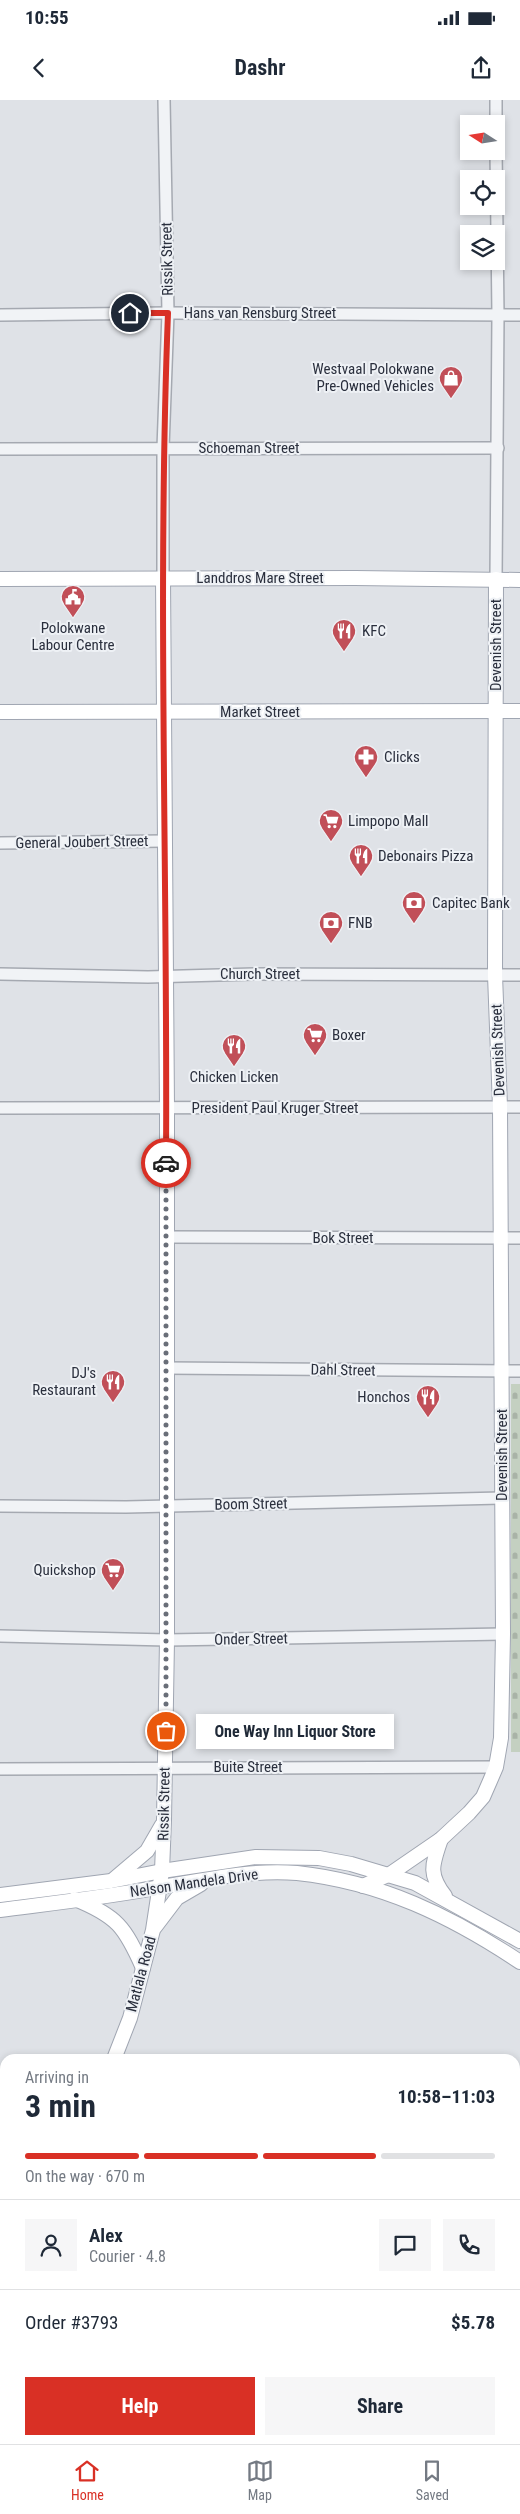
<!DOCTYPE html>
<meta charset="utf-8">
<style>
:root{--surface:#fff;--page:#f6f6f7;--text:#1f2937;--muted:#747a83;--line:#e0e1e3;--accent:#d93025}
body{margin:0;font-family:"Roboto Condensed",sans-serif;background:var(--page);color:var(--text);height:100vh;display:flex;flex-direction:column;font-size:19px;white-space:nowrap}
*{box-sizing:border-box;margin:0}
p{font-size:16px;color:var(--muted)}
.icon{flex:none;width:28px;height:28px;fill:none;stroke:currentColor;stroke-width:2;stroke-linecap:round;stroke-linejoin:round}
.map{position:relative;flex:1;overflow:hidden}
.drawer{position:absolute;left:0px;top:1954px;width:520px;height:391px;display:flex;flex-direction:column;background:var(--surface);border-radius:15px 15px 0 0;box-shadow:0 2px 8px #0003}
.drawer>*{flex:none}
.needle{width:32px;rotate:282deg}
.fabs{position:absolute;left:460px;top:15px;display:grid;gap:10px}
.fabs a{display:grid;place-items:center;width:45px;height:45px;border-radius:0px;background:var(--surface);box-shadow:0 2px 8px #0003;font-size:25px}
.pin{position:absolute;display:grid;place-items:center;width:42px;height:42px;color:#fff;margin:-21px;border:2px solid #fff;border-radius:50%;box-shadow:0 1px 5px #0007}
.courier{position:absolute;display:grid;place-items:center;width:50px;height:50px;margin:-25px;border:4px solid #d93025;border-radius:50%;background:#fff;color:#222;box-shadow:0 1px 6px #0007}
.bubble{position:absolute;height:35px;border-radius:0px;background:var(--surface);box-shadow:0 2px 8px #0003;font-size:16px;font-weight:700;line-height:35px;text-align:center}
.head em{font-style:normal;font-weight:700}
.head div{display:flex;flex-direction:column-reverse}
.head{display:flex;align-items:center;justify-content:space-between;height:85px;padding:0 25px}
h1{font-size:32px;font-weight:700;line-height:38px}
.bar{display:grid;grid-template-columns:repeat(4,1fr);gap:8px 5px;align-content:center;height:60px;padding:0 25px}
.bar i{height:6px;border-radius:4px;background:var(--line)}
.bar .on{background:var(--accent)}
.bar p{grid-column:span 4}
.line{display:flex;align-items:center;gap:12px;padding:0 25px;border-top:1px solid var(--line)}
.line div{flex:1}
.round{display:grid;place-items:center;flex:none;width:52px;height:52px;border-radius:0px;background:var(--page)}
.cta{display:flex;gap:10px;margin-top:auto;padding:10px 25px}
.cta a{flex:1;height:58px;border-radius:0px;background:var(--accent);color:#fff;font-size:20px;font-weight:700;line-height:58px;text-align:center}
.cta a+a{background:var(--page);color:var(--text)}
.status{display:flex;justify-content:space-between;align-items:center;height:35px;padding:0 25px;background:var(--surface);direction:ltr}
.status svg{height:14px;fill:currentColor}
header{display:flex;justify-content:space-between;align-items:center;height:65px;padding:0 25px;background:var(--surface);font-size:22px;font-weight:700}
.menu{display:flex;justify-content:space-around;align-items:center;height:70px;border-top:1px solid var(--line);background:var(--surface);font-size:14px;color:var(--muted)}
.menu a{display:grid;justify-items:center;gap:2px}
.menu .on{color:var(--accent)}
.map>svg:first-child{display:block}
.cemetery{fill:url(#cemetery-stones)}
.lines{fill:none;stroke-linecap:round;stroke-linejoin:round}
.minor-casing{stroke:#a5a9b1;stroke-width:14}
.major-casing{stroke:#a0a6b2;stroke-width:16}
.minor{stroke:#f1f3f6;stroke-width:11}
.major{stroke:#fff;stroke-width:14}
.done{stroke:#696e78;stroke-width:5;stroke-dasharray:0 9}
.route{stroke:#d93025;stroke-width:6}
.labels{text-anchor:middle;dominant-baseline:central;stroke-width:4;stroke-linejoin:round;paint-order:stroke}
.street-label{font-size:15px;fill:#2a2f3d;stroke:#eef1f5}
.poi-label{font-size:15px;fill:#2a2f3d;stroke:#eef1f5;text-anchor:start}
</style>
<div class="status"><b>10:55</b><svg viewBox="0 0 49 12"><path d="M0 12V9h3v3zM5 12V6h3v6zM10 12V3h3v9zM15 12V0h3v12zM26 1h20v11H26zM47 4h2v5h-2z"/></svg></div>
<header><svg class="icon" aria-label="back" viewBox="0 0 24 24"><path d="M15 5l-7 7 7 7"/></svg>Dashr<svg class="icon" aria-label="share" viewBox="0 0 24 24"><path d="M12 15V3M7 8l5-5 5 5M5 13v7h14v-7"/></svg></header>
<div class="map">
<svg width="520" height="2344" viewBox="0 0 520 2344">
<defs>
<pattern id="cemetery-stones" width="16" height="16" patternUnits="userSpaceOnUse" patternTransform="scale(1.25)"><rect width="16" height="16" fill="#c4d0c1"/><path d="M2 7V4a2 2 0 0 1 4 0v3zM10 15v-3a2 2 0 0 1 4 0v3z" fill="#a9b3a7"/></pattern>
</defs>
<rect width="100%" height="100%" fill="#dfe2e7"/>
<rect class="cemetery" x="511" y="1284" width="9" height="368"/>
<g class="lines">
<g class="minor-casing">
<g id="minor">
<polyline points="496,0 496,24"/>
<polyline points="496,50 498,215 496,479"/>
<polyline points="0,215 168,213 520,215"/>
<polyline points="0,349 498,348"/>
<polyline points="163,479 163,348 168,213 164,0"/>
<polyline points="0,743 164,741"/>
<polyline points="0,874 148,877 254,874 520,875"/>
<polyline points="0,1008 520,1007"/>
<polyline points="166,1137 520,1138"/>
<polyline points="166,1268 520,1271"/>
<polyline points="0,1406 126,1407 501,1398"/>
<polyline points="0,1536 167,1540 503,1534"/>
<polyline points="0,1669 496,1667"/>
</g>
</g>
<g class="major-casing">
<g id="major">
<polyline points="0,479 355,478 520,480"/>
<polyline points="0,612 520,611"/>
<path d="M441,1739C432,1765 428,1774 445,1796"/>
<polyline points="114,1779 147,1751 162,1725"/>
<polyline points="363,1786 390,1774 441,1739 469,1713 483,1697 490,1681 496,1667 501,1638 503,1534 500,1007 495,875 496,479"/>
<polyline points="0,1795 111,1781 162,1771 256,1757 319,1758 351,1764 415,1783 520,1841"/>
<path d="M75,1799C117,1816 125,1827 143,1868"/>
<path d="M0,1810C54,1803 108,1797 161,1787C206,1780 252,1769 297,1773C381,1782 451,1816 520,1862"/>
<polyline points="155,1827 177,1798 201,1784"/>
<polyline points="114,1959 130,1918 153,1830 162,1771 164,1720 167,1540 167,1009 163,479"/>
<polyline points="0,2161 5,2154"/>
</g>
</g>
<use href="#minor" class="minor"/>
<use href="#major" class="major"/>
</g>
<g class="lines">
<polyline class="done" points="166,1631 166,1063"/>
<path class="route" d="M130,213H168C157,496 168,780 166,1063"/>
</g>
<defs>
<g id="shop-pin" transform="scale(1.25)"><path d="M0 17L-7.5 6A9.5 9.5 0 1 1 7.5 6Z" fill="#c14f58" stroke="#eef1f5"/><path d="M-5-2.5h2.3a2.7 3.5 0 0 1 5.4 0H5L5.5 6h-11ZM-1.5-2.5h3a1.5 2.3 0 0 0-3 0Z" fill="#fff"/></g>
<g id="civic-pin" transform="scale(1.25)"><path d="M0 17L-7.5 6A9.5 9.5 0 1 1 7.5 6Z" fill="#c14f58" stroke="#eef1f5"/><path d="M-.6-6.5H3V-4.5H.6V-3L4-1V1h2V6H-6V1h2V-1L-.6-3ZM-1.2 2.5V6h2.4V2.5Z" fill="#fff"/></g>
<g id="restaurant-pin" transform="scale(1.25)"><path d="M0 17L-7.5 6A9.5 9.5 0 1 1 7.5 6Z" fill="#c14f58" stroke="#eef1f5"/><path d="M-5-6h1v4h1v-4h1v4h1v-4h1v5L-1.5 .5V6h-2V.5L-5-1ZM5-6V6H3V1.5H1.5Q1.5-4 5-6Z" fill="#fff"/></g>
<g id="pharmacy-pin" transform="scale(1.25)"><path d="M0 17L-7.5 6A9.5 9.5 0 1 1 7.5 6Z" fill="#c14f58" stroke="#eef1f5"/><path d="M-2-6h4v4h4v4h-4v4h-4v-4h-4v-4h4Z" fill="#fff"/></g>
<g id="supermarket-pin" transform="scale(1.25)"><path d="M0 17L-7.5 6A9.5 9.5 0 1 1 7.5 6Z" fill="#c14f58" stroke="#eef1f5"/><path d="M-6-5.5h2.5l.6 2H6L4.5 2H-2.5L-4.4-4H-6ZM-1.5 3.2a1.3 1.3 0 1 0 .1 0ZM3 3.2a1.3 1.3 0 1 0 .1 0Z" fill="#fff"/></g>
<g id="bank-pin" transform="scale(1.25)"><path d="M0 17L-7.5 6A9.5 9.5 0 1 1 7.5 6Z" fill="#c14f58" stroke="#eef1f5"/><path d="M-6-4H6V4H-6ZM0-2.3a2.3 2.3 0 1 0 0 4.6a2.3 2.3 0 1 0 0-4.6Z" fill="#fff"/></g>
</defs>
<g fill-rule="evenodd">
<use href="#shop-pin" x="451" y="278"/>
<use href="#civic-pin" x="73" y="497"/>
<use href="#restaurant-pin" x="344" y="531"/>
<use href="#pharmacy-pin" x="366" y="657"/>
<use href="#supermarket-pin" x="331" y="721"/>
<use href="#restaurant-pin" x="361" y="756"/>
<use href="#bank-pin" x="414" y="803"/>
<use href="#bank-pin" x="331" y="823"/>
<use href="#supermarket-pin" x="315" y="935"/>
<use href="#restaurant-pin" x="234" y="946"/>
<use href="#restaurant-pin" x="113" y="1282"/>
<use href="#restaurant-pin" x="428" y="1297"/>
<use href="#supermarket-pin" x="113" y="1470"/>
</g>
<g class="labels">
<g class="street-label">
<text transform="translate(167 159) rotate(-91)">Rissik Street</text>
<text x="260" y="213">Hans van Rensburg Street</text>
<text x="249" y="348">Schoeman Street</text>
<text x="260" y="478">Landdros Mare Street</text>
<text transform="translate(496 545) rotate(-90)">Devenish Street</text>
<text x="260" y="612">Market Street</text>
<text transform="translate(82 742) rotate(-1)">General Joubert Street</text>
<text x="260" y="874">Church Street</text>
<text transform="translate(498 950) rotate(-92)">Devenish Street</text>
<text x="275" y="1008">President Paul Kruger Street</text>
<text x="343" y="1138">Bok Street</text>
<text transform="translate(343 1270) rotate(1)">Dahl Street</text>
<text transform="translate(502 1355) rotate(-90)">Devenish Street</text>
<text transform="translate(251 1404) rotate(-1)">Boom Street</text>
<text transform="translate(251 1539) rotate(-1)">Onder Street</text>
<text x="248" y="1667">Buite Street</text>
<text transform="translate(164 1704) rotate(-89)">Rissik Street</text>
<text transform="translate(194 1783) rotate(-8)">Nelson Mandela Drive</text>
<text transform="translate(141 1874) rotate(-75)">Matlala Road</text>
</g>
<g class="poi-label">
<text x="434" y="269" text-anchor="end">Westvaal Polokwane<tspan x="434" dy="17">Pre-Owned Vehicles</tspan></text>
<text x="73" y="528" text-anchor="middle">Polokwane<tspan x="73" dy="17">Labour Centre</tspan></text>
<text x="362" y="531">KFC</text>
<text x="384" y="657">Clicks</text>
<text x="348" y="721">Limpopo Mall</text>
<text x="378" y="756">Debonairs Pizza</text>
<text x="432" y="803">Capitec Bank</text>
<text x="348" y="823">FNB</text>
<text x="332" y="935">Boxer</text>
<text x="234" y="977" text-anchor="middle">Chicken Licken</text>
<text x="96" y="1273" text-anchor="end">DJ's<tspan x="96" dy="17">Restaurant</tspan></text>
<text x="410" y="1297" text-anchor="end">Honchos</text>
<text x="96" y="1470" text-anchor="end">Quickshop</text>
</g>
</g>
</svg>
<div class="fabs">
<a><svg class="needle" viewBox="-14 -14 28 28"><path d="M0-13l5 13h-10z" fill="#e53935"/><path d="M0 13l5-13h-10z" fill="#747a83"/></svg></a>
<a><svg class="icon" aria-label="locate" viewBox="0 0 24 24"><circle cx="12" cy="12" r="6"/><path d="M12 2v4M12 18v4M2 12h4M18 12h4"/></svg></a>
<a><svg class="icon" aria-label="layers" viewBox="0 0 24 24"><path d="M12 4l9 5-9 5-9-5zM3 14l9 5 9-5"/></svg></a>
</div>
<div class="pin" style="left:166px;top:1631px;background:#ea580c"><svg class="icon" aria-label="bag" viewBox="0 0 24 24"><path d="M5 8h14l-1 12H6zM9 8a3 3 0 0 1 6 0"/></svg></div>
<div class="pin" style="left:130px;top:213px;background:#1f2937"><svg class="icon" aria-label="home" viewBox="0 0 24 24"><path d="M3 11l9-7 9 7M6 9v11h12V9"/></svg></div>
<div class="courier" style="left:166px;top:1063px"><svg class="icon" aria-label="car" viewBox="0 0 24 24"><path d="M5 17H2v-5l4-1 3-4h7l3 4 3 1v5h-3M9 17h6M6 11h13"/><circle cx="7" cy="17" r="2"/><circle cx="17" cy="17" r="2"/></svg></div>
<div class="bubble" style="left:196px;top:1614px;width:198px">One Way Inn Liquor Store</div>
<section class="drawer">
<div class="head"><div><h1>3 min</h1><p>Arriving in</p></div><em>10:58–11:03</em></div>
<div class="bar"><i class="on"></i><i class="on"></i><i class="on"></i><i></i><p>On the way · 670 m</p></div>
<div class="line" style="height:90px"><a class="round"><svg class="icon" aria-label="person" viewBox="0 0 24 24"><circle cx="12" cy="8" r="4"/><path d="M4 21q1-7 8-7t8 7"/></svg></a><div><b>Alex</b><p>Courier · 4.8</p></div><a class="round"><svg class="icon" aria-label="chat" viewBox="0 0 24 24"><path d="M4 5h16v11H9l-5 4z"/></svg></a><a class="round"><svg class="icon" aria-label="phone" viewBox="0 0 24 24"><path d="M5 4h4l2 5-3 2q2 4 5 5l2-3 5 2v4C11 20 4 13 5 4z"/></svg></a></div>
<div class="line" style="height:65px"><div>Order #3793</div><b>$5.78</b></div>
<div class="cta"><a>Help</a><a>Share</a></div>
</section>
</div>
<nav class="menu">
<a class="on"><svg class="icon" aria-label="home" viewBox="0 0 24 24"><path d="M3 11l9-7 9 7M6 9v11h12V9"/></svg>Home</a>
<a><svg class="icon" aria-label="map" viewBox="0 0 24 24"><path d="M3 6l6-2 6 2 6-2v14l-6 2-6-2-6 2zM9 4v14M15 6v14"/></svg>Map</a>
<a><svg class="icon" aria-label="saved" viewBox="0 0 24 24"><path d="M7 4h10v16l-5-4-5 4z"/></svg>Saved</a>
</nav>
